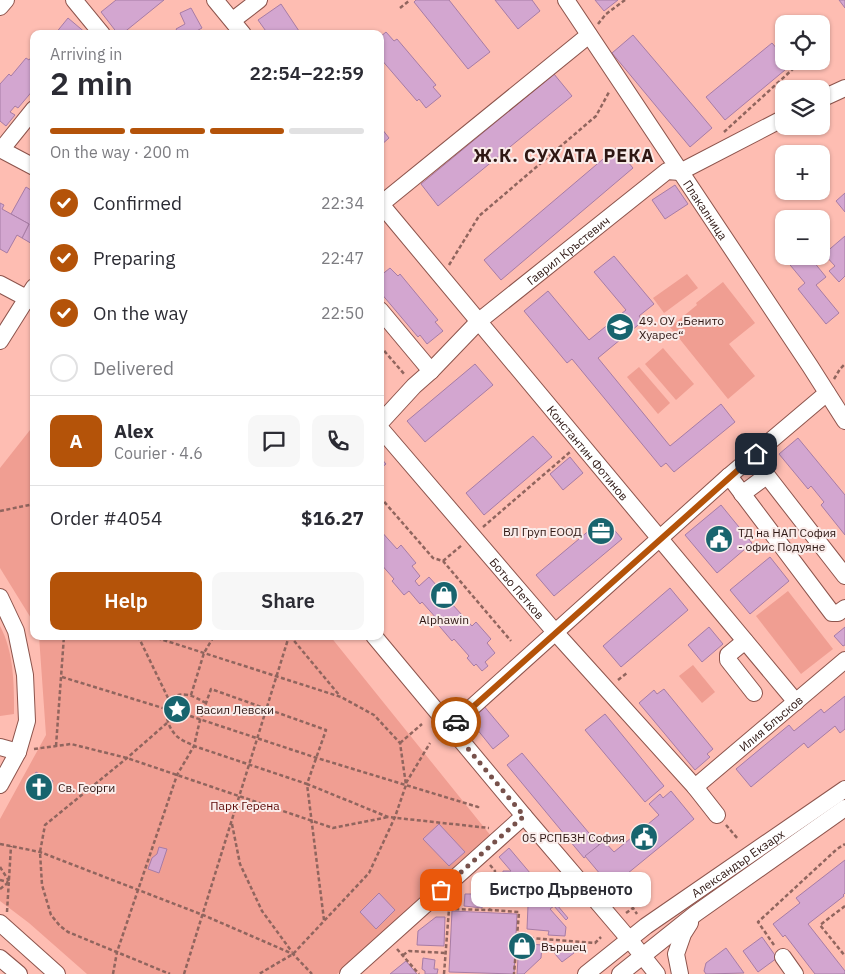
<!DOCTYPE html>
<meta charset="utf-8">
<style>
:root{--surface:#fff;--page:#f7f7f7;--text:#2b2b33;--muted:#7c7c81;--line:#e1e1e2;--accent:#b45309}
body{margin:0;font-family:"IBM Plex Sans",sans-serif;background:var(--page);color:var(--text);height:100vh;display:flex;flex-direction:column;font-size:19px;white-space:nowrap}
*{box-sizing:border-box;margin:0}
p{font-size:16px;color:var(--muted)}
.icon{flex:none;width:28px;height:28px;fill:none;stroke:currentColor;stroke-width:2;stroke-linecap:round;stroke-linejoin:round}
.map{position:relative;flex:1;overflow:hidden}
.panel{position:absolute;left:30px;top:30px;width:354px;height:610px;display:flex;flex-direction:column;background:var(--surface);border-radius:10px;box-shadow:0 1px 4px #0004}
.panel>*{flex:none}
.fabs{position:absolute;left:775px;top:15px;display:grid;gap:10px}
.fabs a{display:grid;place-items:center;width:55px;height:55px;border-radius:10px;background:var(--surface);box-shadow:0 1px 4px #0004;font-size:25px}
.pin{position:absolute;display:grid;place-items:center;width:42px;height:42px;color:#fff;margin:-21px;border-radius:10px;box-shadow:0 2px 8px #0006}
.courier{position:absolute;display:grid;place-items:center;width:50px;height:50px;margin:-25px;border:4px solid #b45309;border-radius:50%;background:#fff;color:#222;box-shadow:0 1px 6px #0007}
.bubble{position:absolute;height:35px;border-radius:10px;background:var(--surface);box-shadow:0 1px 4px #0004;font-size:16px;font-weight:600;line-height:35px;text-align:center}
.summary em{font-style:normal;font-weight:600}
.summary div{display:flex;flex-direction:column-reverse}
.summary{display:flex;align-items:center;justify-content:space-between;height:85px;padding:0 20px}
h1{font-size:32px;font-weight:600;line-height:38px}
.bar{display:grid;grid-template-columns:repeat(4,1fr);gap:8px 5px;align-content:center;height:60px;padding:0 20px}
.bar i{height:6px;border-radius:4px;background:var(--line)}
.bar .current{background:var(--accent)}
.bar p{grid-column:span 4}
.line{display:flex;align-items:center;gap:12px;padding:0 20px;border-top:1px solid var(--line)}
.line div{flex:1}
.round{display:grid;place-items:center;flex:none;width:52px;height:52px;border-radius:10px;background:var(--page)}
ol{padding:0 20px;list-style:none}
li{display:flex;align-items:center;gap:15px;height:55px}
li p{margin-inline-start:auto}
li .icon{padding:5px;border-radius:50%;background:var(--accent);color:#fff;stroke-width:4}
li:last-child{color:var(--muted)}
li i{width:28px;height:28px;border:2px solid var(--line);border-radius:50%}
.button{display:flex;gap:10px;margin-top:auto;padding:10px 20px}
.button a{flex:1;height:58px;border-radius:10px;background:var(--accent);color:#fff;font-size:20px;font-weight:600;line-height:58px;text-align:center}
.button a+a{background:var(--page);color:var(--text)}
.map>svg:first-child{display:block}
.green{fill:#f09e92}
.building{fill:#d3a6d0;stroke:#a77ca5}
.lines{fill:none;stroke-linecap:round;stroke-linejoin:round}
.minor-casing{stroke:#8d544c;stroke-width:18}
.path{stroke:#90655e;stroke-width:2.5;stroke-dasharray:4 2.5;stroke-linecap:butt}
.minor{stroke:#fff;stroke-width:16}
.done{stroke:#77514b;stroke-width:5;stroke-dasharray:0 9}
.route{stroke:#b45309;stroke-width:6}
.labels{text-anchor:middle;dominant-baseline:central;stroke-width:4;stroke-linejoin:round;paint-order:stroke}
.street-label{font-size:12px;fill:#2e1713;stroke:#faecea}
.poi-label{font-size:12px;fill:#2e1713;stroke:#faecea;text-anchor:start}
.park-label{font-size:12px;fill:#5c0907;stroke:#faecea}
.district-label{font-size:18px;font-weight:bold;letter-spacing:1px;fill:#2e1713;stroke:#faecea}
</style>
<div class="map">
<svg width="845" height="974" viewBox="0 0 845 974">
<rect width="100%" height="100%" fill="#febdb2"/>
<g class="green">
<polygon points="687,274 698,288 664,313 653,298"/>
<polygon points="723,282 755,323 729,344 755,376 728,399 670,327 697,305 696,303"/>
<polygon points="663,348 694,384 676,400 645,364"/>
<polygon points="639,367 670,403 658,414 627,377"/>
<polygon points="34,425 34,623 0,568 0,468"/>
<polygon points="788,591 833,649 801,674 756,616"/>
<path d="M0,626C14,652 14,684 14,714L0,716Z"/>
<polygon points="39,636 330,636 491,836 391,929 337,974 87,974 29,923 0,901 0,819 46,735"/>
<polygon points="693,665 715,692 702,703 679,676"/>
</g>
<g class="building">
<polygon points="116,0 164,0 122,34 118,34 101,12"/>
<polygon points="416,0 449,0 490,52 468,69 414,2"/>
<polygon points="495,0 532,0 540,11 518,29"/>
<polygon points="595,0 618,0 604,11"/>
<polygon points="839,0 845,0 845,8"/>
<polygon points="281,4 301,34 268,34 258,20"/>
<polygon points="191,8 202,28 191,34 179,34 176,29 185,24 180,13"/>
<polygon points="68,18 87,34 55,34"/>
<polygon points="386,32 394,41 397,39 436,85 433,87 441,96 426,108 419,99 417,101 380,58 380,37"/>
<polygon points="633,35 712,128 690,147 612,53"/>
<polygon points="772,43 784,57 784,61 787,61 791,65 725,120 706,97"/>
<polygon points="34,54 34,89 18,108 15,106 10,112 15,115 6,126 0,121 0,84 9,74 11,76 26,58 29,60"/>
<polygon points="554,74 572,96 438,206 421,184"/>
<polygon points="380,123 384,127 382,129 389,138 380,146"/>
<polygon points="616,148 633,168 501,280 484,260"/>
<polygon points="675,185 688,204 665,219 652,200"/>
<polygon points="26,187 34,192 34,245 22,238 29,224 11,214"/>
<polygon points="845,193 845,212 836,201"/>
<polygon points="0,203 4,205 2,209 29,224 22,238 17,235 7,253 0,249"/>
<polygon points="845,236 845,276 839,282 829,271 835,266 824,254"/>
<polygon points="784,252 784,256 809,256 826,277 816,285 839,313 826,324 798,289 805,283 781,254"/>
<polygon points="614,256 654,304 639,316 643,321 598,358 670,446 721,404 735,422 674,472 666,463 661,467 572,359 567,363 524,311 548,291 589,340 626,310 594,272"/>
<polygon points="390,268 398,276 400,274 438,320 435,322 443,331 427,344 420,335 418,337 380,292 382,289 380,287 380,276"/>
<polygon points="475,364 493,385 425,442 407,421"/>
<polygon points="533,436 552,457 484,515 466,493"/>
<polygon points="798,438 845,495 845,535 821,505 824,502 811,486 808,489 779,454"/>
<polygon points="380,457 386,464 380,469"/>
<polygon points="570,457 583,473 563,490 550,474"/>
<polygon points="721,505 752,543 717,573 685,535"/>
<polygon points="604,518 622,539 554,596 536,575"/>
<polygon points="380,530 397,549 401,545 416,563 412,566 420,576 415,581 419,586 429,577 438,587 442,583 457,600 452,604 472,626 476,622 491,639 487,643 495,653 485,662 488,666 482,671 476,664 474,666 467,658 469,656 454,639 452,641 435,621 437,619 422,602 420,604 409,591 404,595 392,581 394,579 380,563"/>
<polygon points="770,557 789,581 750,614 730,590"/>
<polygon points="670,588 688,610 621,667 603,646"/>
<polygon points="709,627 723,644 702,662 688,645"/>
<polygon points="845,627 845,645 843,646 834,636"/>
<polygon points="664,689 713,749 707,754 710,757 695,770 639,703 654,690 657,694"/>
<polygon points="845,696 845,729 840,733 835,726 808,748 804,743 751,787 736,769 789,725 794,731 821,709 824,713"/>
<polygon points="483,705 509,736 493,749 468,718"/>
<polygon points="605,714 664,786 645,802 585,730"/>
<polygon points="522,753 599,845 584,858 507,765"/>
<polygon points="36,772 53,781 43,801 26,792"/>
<polygon points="671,791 694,819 611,887 585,856 604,841 614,852 659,815 649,804 660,794 663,798"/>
<polygon points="439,824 465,852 449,866 423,839"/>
<polygon points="159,847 167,849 159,873 148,869 152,858 157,854"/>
<polygon points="509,848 568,918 566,920 554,906 550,909 566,927 565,936 548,935 549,931 527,929 528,906 511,905 512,893 502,893 503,871 511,871 499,857"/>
<polygon points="845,860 845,893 843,895 844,896 808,924 845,971 845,974 815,974 785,935 783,937 773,924 800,903 796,898"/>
<polygon points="474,884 484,885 482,908 464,906 465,894 473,894"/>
<polygon points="379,893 395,910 376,929 360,912"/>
<polygon points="452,911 517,914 514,974 449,972"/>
<polygon points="436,917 445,917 444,946 417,945 418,931"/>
<polygon points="762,937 777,958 758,972 743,951"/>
<polygon points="519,943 542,945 541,958 524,974 517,974"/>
<polygon points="556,947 571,949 574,953 562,962 555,954"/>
<polygon points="726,948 744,973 706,974 704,971 706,963"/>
<polygon points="423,958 435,960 434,969 438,969 437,974 425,974 425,971 422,969"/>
<polygon points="406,961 417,974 390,974"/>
</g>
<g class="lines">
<g class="minor-casing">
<g id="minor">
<polyline points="74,0 102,34"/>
<polyline points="215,0 243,34"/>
<path id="s1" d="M566,0L810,366L845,421"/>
<polyline points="0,7 6,0"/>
<polyline points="233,20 259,0"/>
<polyline points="821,99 845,88"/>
<polyline points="0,149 34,167"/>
<polyline points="1,150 34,109"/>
<path id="s2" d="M380,203L796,702"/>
<polyline points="381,204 589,35"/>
<polyline points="0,284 34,302"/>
<polyline points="380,310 431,371"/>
<polyline points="0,341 34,287"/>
<path id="s3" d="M380,423L414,386L431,371L479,321L667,171L680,172L784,118"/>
<path id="s4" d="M380,428L555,632L695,787L717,815"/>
<polyline points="729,476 832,613 838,613 845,608"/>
<polyline points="742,494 765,477 768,477 845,576"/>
<polyline points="0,597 16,631 25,675 27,721 18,752 0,785"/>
<polyline points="374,636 524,816 629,939 657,974"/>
<polyline points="745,641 728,655 728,660 754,693"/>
<polyline points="450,727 729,476 827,393"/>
<polyline points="0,747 18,752"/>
<path id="s5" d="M695,787L845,660"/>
<polyline points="0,923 57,974"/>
<polyline points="783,957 795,974"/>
<polyline points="0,958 19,974"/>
<polyline points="348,974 524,816"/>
<path id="s6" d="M586,974L646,926L845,789"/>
<polyline points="620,974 695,914 845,808"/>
<polyline points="680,974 676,954 683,934 690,923"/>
</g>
</g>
<g class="path">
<polyline points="400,8 410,0"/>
<polyline points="598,24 606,14 625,0"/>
<polyline points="724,132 794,68"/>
<polyline points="449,265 479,216 596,116 609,92"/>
<polyline points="380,346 405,375"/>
<polyline points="834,379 840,369 845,364"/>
<polyline points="380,497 433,558 443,561 511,641"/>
<polyline points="0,511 34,504"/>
<polyline points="483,527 570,452"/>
<polyline points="443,561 462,545"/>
<polyline points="138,636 170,702"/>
<polyline points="151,636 341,697 374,715 400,743 406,785 395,817 369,873 293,954 259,974"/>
<polyline points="290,636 340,696"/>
<polyline points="62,677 166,709"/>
<polyline points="618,680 627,673"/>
<polyline points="191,695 204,653 214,636"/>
<polyline points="184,714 317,758 478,807 480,804"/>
<polyline points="167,723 127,758 45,825 40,852 42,885 51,915 60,926 68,932 170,974"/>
<polyline points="400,743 422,724"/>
<polyline points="56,746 64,636"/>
<polyline points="34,749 71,744 127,758 333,828 388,817"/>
<polyline points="406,783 430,743"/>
<polyline points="232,824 240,864 262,911 292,952"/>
<polyline points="726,825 738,839"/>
<polyline points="0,844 40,852 203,915 293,954 312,974"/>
<polyline points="490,865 495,871 490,910 519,912 514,974"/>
<polyline points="0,867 9,881"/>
<polyline points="0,880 8,882"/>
<polyline points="0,889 9,882"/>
<polyline points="845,906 820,925 845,956"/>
<polyline points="7,912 11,846"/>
<polyline points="626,913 633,908 637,914"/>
<polyline points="324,920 307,784 388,817 489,828"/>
<polyline points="517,937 595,943 601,937"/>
<polyline points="774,945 758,922 837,849 845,844"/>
<polyline points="397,949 419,974"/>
<polyline points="403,955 409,951 446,953"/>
<path d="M113,974L117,952L177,775L194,746L200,720L211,689L326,730L307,784L194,746C187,742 179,740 174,733C162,719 163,690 188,695C194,696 200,700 206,703"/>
<polyline points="184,974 289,636"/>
<polyline points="444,974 449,909 490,910"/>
</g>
<use href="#minor" class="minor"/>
</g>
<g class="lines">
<polyline class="done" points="441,890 524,816 450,727 456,722"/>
<polyline class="route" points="456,722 756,454"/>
</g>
<defs>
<g id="school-disc" transform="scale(1.4375)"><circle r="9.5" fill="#18646e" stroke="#faecea"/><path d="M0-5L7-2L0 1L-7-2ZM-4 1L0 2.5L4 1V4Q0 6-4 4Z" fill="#fff"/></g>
<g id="office-disc" transform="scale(1.4375)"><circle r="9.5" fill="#18646e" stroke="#faecea"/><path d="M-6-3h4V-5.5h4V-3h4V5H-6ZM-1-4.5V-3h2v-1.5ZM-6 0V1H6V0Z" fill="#fff"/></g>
<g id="civic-disc" transform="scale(1.4375)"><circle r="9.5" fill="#18646e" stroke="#faecea"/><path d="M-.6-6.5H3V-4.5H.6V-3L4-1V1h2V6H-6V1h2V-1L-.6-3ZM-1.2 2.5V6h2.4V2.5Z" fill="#fff"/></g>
<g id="shop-disc" transform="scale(1.4375)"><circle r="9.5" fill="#18646e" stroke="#faecea"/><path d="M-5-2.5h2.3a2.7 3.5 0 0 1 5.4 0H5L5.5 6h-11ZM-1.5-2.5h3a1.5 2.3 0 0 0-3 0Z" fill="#fff"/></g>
<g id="sight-disc" transform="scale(1.4375)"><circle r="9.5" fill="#18646e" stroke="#faecea"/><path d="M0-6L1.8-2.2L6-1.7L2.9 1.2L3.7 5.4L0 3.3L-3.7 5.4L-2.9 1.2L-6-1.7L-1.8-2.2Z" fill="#fff"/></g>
<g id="church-disc" transform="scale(1.4375)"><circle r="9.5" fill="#18646e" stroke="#faecea"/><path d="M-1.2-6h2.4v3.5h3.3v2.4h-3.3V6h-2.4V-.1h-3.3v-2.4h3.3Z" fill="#fff"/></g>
</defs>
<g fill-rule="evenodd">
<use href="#school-disc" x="620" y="327"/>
<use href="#office-disc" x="601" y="531"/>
<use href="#civic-disc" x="719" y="539"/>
<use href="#shop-disc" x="444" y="595"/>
<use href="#sight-disc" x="177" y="709"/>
<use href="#church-disc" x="39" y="787"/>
<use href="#civic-disc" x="644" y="837"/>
<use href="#shop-disc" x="522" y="946"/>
</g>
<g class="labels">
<g class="street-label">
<text stroke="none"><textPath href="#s1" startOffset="252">Плакалница</textPath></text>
<text stroke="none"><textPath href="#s3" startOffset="256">Гаврил Кръстевич</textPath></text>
<text stroke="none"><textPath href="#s2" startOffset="325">Константин Фотинов</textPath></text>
<text stroke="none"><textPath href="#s4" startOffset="211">Ботьо Петков</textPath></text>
<text stroke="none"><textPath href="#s5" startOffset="99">Илия Блъсков</textPath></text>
<text stroke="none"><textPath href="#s6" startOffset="188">Александър Екзарх</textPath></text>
</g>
<g class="poi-label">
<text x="639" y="320">49. ОУ „Бенито<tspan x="639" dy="14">Хуарес“</tspan></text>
<text x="582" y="531" text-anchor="end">ВЛ Груп ЕООД</text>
<text x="738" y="532">ТД на НАП София<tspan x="738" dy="14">- офис Подуяне</tspan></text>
<text x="444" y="619" text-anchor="middle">Alphawin</text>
<text x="196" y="709">Васил Левски</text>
<text x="58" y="787">Св. Георги</text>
<text x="625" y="837" text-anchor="end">05 РСПБЗН София</text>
<text x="541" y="946">Вършец</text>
</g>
<g class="park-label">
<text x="245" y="805">Парк Герена</text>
</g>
<g class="district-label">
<text x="564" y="155">Ж.К. СУХАТА РЕКА</text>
</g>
</g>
</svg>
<div class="fabs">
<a><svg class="icon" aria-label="locate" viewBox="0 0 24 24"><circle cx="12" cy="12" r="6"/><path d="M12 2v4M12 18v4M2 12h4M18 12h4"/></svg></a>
<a><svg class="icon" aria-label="layers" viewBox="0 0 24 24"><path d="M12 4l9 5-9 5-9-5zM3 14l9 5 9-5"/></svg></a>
<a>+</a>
<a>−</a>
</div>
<div class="pin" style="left:441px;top:890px;background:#ea580c"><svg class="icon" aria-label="bag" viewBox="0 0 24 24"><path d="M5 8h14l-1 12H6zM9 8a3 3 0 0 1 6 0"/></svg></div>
<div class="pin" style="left:756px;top:454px;background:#1f2937"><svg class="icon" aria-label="home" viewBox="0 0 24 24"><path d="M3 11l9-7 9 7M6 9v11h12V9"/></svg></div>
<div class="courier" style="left:456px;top:722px"><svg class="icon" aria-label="car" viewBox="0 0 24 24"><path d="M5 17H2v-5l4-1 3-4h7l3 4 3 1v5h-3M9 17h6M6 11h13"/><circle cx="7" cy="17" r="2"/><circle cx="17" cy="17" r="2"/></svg></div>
<div class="bubble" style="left:471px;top:872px;width:180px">Бистро Дървеното</div>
<section class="panel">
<div class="summary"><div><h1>2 min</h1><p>Arriving in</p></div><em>22:54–22:59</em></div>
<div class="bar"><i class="current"></i><i class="current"></i><i class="current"></i><i></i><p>On the way · 200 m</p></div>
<ol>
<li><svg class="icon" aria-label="check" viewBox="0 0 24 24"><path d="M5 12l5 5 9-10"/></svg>Confirmed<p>22:34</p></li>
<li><svg class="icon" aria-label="check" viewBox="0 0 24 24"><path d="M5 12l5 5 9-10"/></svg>Preparing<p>22:47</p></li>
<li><svg class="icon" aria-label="check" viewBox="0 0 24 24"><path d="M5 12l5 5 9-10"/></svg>On the way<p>22:50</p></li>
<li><i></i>Delivered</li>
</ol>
<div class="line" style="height:90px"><b class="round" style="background:var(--accent);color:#fff">A</b><div><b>Alex</b><p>Courier · 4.6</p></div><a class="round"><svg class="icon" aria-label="chat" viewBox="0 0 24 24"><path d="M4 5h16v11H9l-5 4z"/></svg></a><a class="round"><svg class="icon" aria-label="phone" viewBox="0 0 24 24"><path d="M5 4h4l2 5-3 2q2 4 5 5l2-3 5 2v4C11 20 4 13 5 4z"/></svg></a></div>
<div class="line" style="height:65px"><div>Order #4054</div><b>$16.27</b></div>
<div class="button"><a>Help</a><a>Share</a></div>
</section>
</div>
